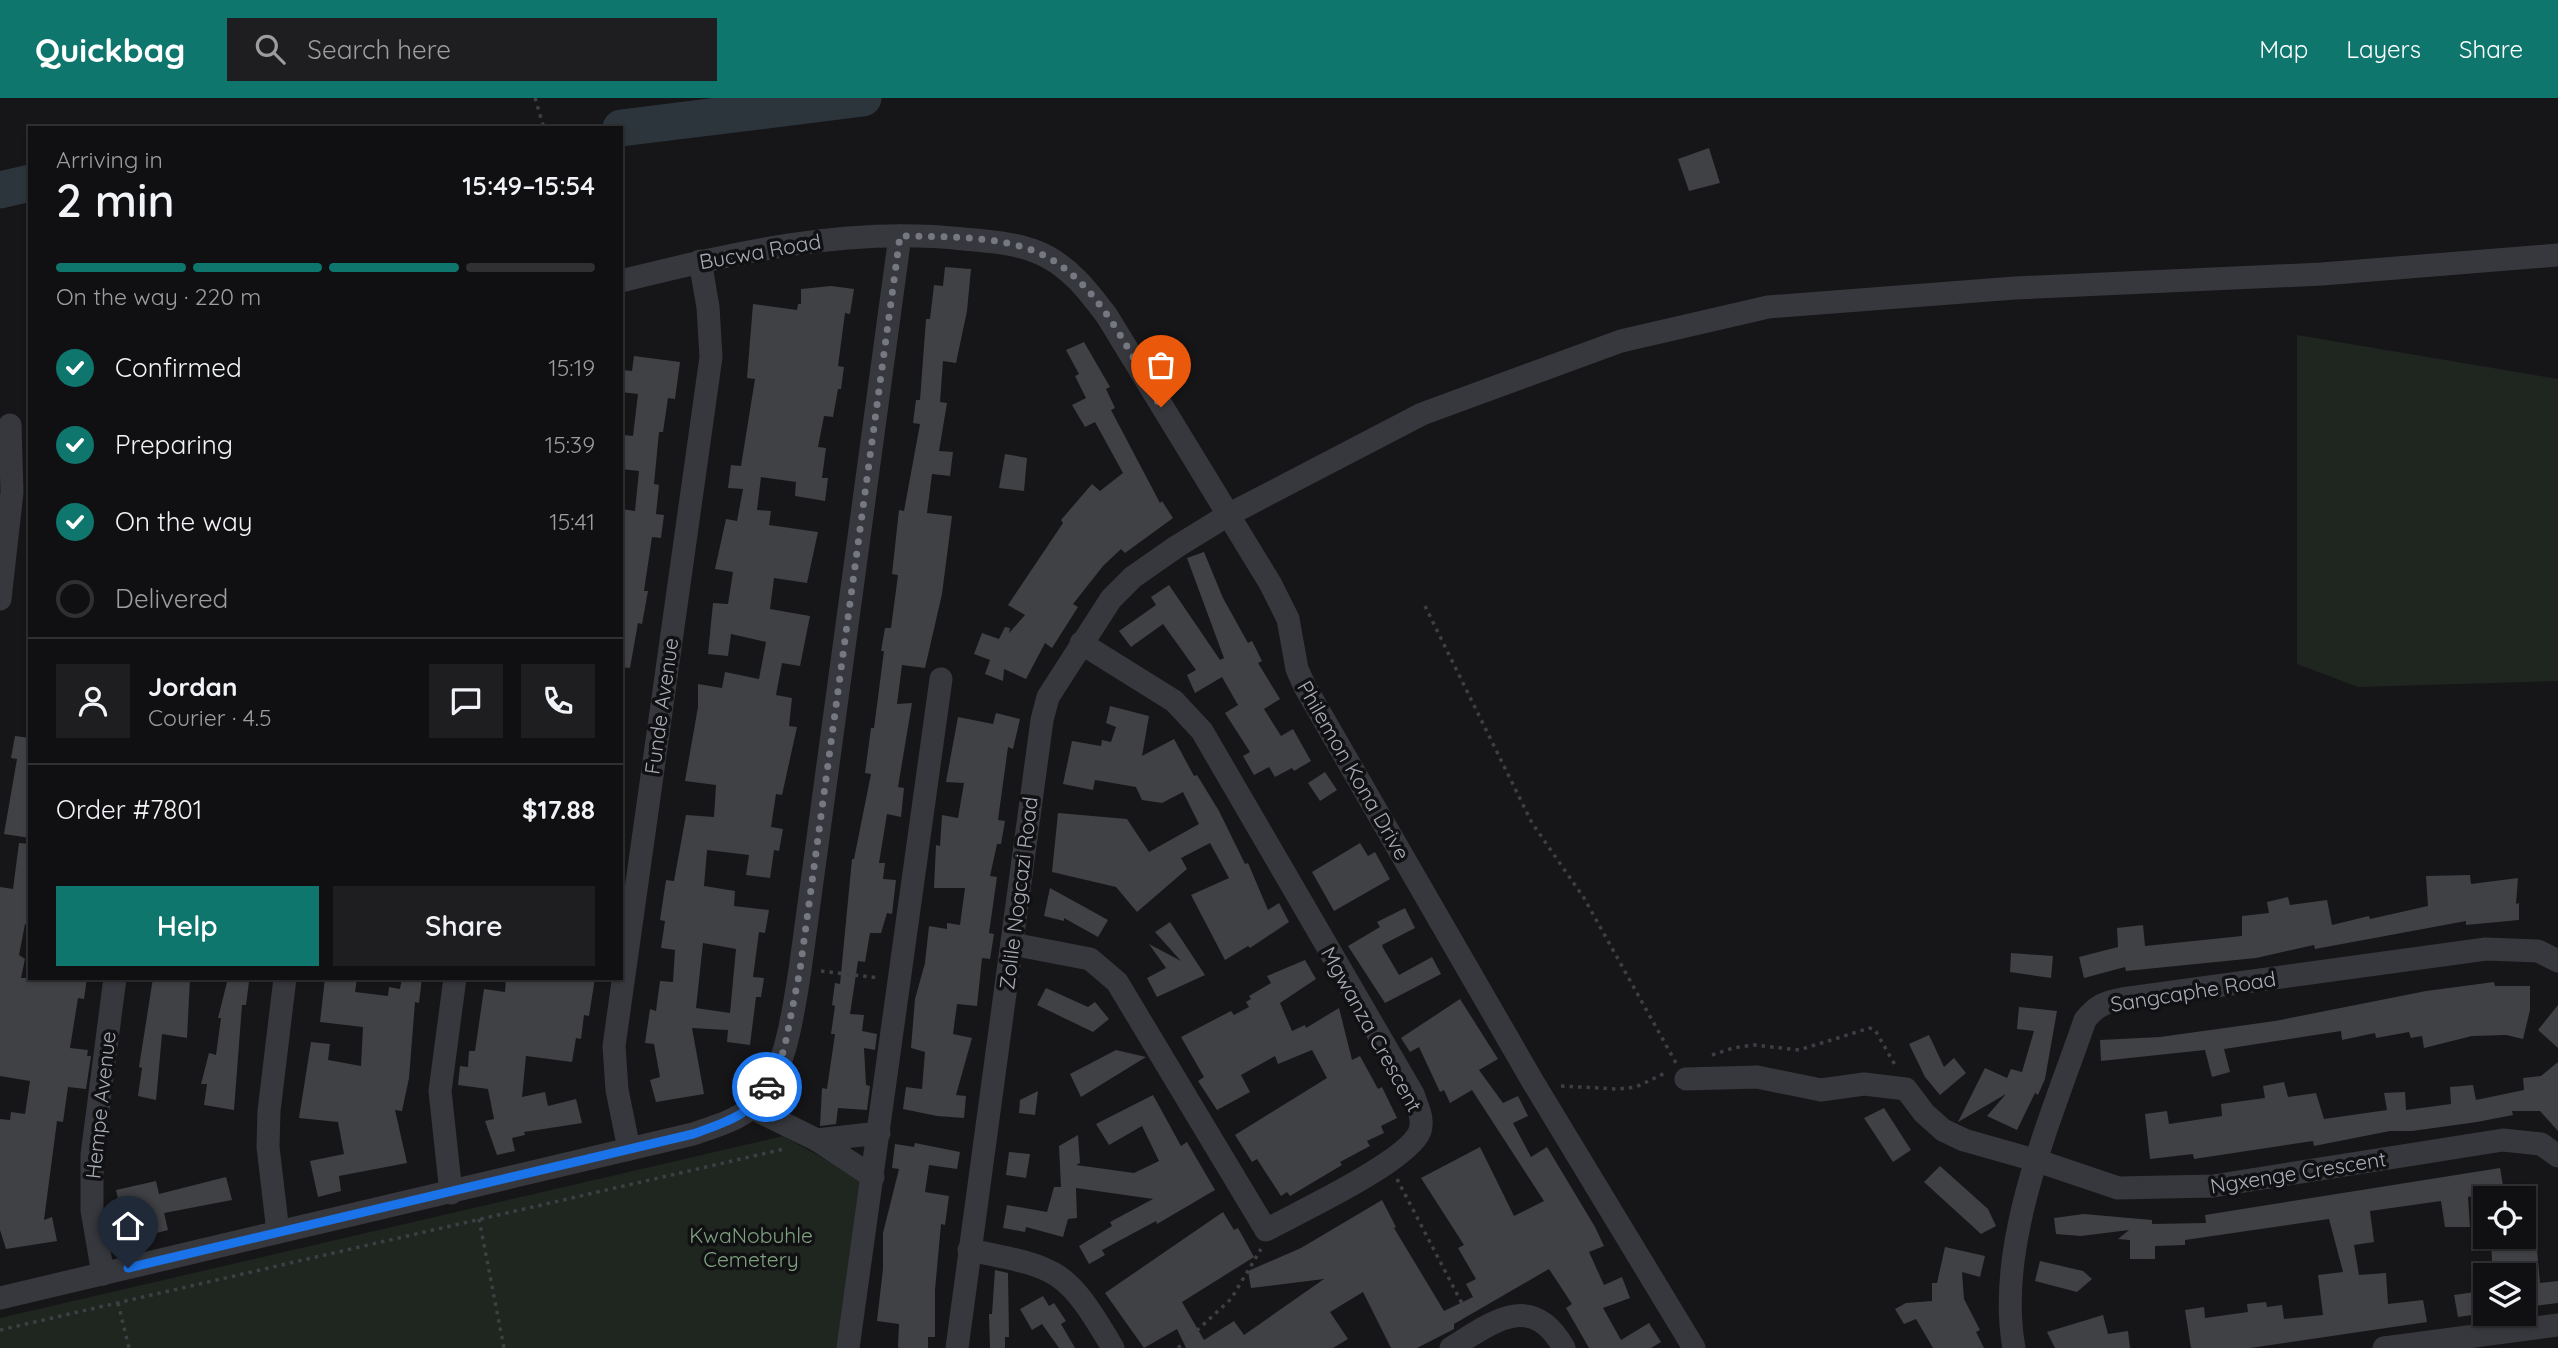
<!DOCTYPE html>
<meta charset="utf-8">
<style>
:root{--surface:#101012;--page:#1e1e20;--text:#f1f3f6;--muted:#9c9d9f;--line:#303032;--accent:#0f766e}
body{margin:0;font-family:Quicksand,sans-serif;background:var(--page);color:var(--text);height:100vh;display:flex;flex-direction:column;font-size:26px;white-space:nowrap}
*{box-sizing:border-box;margin:0}
p{font-size:23px;color:var(--muted)}
.icon{flex:none;width:38px;height:38px;fill:none;stroke:currentColor;stroke-width:2;stroke-linecap:round;stroke-linejoin:round}
.map{position:relative;flex:1;overflow:hidden}
.details{position:absolute;left:28px;top:28px;width:595px;height:854px;display:flex;flex-direction:column;background:var(--surface);border-radius:0px;box-shadow:0 2px 5px #0004,0 0 0 2px var(--line)}
.details>*{flex:none}
.buttons{position:absolute;left:2473px;top:1088px;display:grid;gap:14px}
.buttons a{display:grid;place-items:center;width:63px;height:63px;border-radius:0px;background:var(--surface);box-shadow:0 2px 5px #0004,0 0 0 2px var(--line);font-size:35px}
.pin{position:absolute;display:grid;place-items:center;width:60px;height:60px;color:#fff;margin:-72px -30px;border-radius:50% 50% 50% 0;rotate:-45deg;box-shadow:0 0 7px #0007}
.pin .icon{rotate:45deg}
.courier{position:absolute;display:grid;place-items:center;width:70px;height:70px;margin:-35px;border:5px solid #1a73e8;border-radius:50%;background:#fff;color:#222;box-shadow:0 2px 9px #0007}
.head em{font-style:normal;font-weight:600}
.head div{display:flex;flex-direction:column-reverse}
.head{display:flex;align-items:center;justify-content:space-between;height:119px;padding:0 28px}
h1{font-size:46px;font-weight:600;line-height:52px}
.bar{display:grid;grid-template-columns:repeat(4,1fr);gap:10px 7px;align-content:center;height:84px;padding:0 28px}
.bar i{height:9px;border-radius:5px;background:var(--line)}
.bar .on{background:var(--accent)}
.bar p{grid-column:span 4}
.line{display:flex;align-items:center;gap:18px;padding:0 28px;border-top:2px solid var(--line)}
.line div{flex:1}
.round{display:grid;place-items:center;flex:none;width:74px;height:74px;border-radius:0px;background:var(--page)}
ol{padding:0 28px;list-style:none}
li{display:flex;align-items:center;gap:21px;height:77px}
li p{margin-inline-start:auto}
li .icon{padding:7px;border-radius:50%;background:var(--accent);color:#fff;stroke-width:4}
li:last-child{color:var(--muted)}
li i{width:38px;height:38px;border:4px solid var(--line);border-radius:50%}
.action{display:flex;gap:14px;margin-top:auto;padding:14px 28px}
.action a{flex:1;height:80px;border-radius:0px;background:var(--accent);color:#fff;font-size:28px;font-weight:600;line-height:80px;text-align:center}
.action a+a{background:var(--page);color:var(--text)}
header{display:flex;align-items:center;gap:42px;box-sizing:border-box;height:98px;padding:0 35px;background:var(--accent);color:#fff}
header strong{font-size:33px}
nav{display:flex;gap:38px;margin-inline-start:auto;font-size:24px}
.search{width:490px;height:63px;background:var(--page);display:flex;align-items:center;gap:18px;box-sizing:border-box;padding:0 24px;border-radius:0px;color:var(--muted);font-size:26px}
.map>svg:first-child{display:block}
.green{fill:#1e261f}
.lines{fill:none;stroke-linecap:round;stroke-linejoin:round}
.river{stroke:#2c353c;stroke-width:37}
.building{fill:#404145;fill-rule:evenodd}
.path{stroke:#3d3f44;stroke-width:3.5;stroke-dasharray:3.5 5;stroke-linecap:butt}
.minor{stroke:#37383d;stroke-width:23}
.done{stroke:#757880;stroke-width:7;stroke-dasharray:0 12.6}
.route{stroke:#1a73e8;stroke-width:9}
.labels{text-anchor:middle;dominant-baseline:central;stroke-width:7;stroke-linejoin:round;paint-order:stroke}
.street-label{font-size:21px;fill:#a8adb8;stroke:#111113}
.park-label{font-size:21px;fill:#7fa381;stroke:#111113}
</style>
<header>
<strong>Quickbag</strong>
<div class="search"><svg class="icon" aria-label="search" viewBox="0 0 24 24"><circle cx="10" cy="10" r="6"/><path d="M15 15l6 6"/></svg>Search here</div>
<nav><a>Map</a><a>Layers</a><a>Share</a></nav>
</header>
<div class="map">
<svg width="2558" height="1250" viewBox="0 0 2558 1250">
<rect width="100%" height="100%" fill="#161618"/>
<g class="green">
<polygon points="2297,237 2558,281 2558,583 2358,589 2297,566"/>
<polygon points="783,1038 864,1083 841,1250 0,1250 0,1220"/>
</g>
<g class="lines">
<g class="river">
<polyline points="621,30 863,0"/>
<polyline points="0,92 30,85"/>
</g>
</g>
<g class="building">
<polygon points="1709,50 1720,85 1689,93 1678,61"/>
<polygon points="945,169 971,171 967,213 956,265 943,263 940,304 947,305 939,353 953,354 950,378 932,376 927,415 952,418 942,496 925,570 902,567 897,606 912,605 898,689 904,690 901,719 887,716 879,765 885,765 883,781 896,782 892,816 887,815 881,835 870,835 865,864 858,863 850,916 864,917 862,933 877,936 875,952 864,950 866,987 870,988 867,1012 838,1010 836,1026 820,1028 822,990 827,991 835,936 831,936 835,908 832,907 835,885 840,886 852,761 854,761 871,676 865,675 871,630 874,630 884,553 881,553 885,530 891,530 898,477 892,476 899,412 904,413 920,326 913,325 916,302 920,302 926,221 930,221 934,187 943,188"/>
<path d="M831,188L854,191L850,216L845,215L838,268L844,269L841,291H838L833,319L824,318L818,349L826,350L822,380H828L825,403L795,398L796,384L761,379L757,412L771,413L769,427L818,434L807,485L774,480L770,511L810,518L800,568L782,565L776,597L792,600L789,628L797,629L782,697L776,696L771,729L783,731L779,753L774,752L770,780L746,777L749,757L707,752L704,788L735,793L734,808L769,812L765,835L759,834L753,879L764,880L761,899H756L750,947L727,944L728,932L692,930L704,996L656,1004L650,982L660,979L654,946L645,945L650,911L656,913L660,883L673,884L675,852L661,850L665,823L660,822L666,782L674,783L686,717L714,719L716,687L685,683L698,609V586L722,590L725,574L759,581L766,544L731,536L728,558L708,556L713,505L728,506L733,474L715,471L726,421L737,423L743,391L728,390L731,367L741,368L755,281L747,280L753,206L797,212L798,206H801V191ZM703,845L736,851L730,915L696,910Z"/>
<polygon points="1084,244 1110,289 1106,291 1115,310 1111,312 1160,405 1162,403 1173,420 1125,455 1121,451 1103,468 1073,506 1078,509 1052,550 1045,545 1026,581 1004,571 1003,583 985,576 990,562 974,556 982,535 999,541 1005,529 1010,530 1009,535 1025,517 1008,507 1063,425 1061,422 1092,386 1100,393 1123,375 1095,324 1085,329 1072,307 1086,300 1075,278 1079,276 1066,252"/>
<polygon points="634,258 680,264 675,301 668,300 663,334 659,334 654,386 659,387 656,416 664,417 661,440 652,439 644,493 648,493 642,526 638,525 630,570 621,569 621,411 635,413 639,373 621,371 621,366 624,337 633,338 638,296 621,294 621,283 623,272 632,273"/>
<polygon points="1005,356 1027,360 1024,393 999,390"/>
<polygon points="1204,454 1223,500 1248,545 1252,543 1262,563 1258,565 1280,601 1264,611 1281,638 1293,631 1311,663 1294,673 1292,670 1275,679 1269,669 1254,677 1243,658 1250,654 1225,615 1238,607 1222,579 1195,595 1187,577 1196,572 1163,526 1131,549 1119,533 1156,507 1151,499 1169,487 1220,562 1224,560 1187,460"/>
<polygon points="1110,608 1149,618 1142,658 1174,641 1194,678 1197,677 1219,713 1245,766 1248,765 1268,812 1279,805 1289,824 1250,850 1248,848 1225,862 1191,797 1229,780 1210,745 1181,760 1187,771 1137,814 1116,789 1052,774 1058,715 1127,721 1149,754 1199,726 1183,694 1162,705 1142,702 1136,689 1095,682 1093,692 1063,686 1072,643 1101,648 1102,642 1111,644 1116,629 1106,625"/>
<polygon points="996,615 1020,621 1013,651 1008,649 998,722 1005,723 1001,746 997,746 990,778 997,779 989,835 994,836 990,861 982,860 977,908 957,906 953,936 972,940 956,997 966,998 964,1020 937,1018 903,1011 906,989 922,991 925,954 911,950 915,901 925,865 929,828 947,831 947,825 960,827 965,790 934,790 936,747 940,748 942,717 958,720 964,685 946,684 958,619 993,626"/>
<polygon points="15,638 30,640 30,740 4,736 17,661 11,660"/>
<polygon points="1325,674 1337,692 1320,703 1308,685"/>
<polygon points="19,745 30,746 30,827 25,826 19,857 25,861 21,880 87,880 84,901 78,900 70,950 88,952 87,958 91,958 86,991 68,989 63,1024 57,1023 44,1122 52,1119 57,1143 6,1151 0,1132 0,1021 10,1022 11,1014 25,1016 30,983 0,978 0,789 13,791"/>
<polygon points="1360,745 1368,758 1375,754 1390,781 1334,813 1312,774"/>
<polygon points="2470,777 2471,786 2518,780 2516,806 2519,805 2519,822 2466,827 2466,823 2315,851 2314,847 2256,860 2126,873 2125,869 2084,880 2079,859 2118,849 2117,830 2143,827 2145,848 2242,838 2242,818 2269,815 2267,804 2288,799 2290,807 2327,802 2332,827 2369,818 2370,821 2428,808 2426,778"/>
<polygon points="1050,790 1108,822 1098,839 1064,820 1064,823 1044,818"/>
<polygon points="1405,810 1415,830 1382,847 1383,850 1399,877 1432,859 1441,876 1385,905 1348,848 1380,829 1377,824"/>
<polygon points="1170,824 1205,877 1157,899 1147,880 1166,870 1149,846 1181,863 1155,834"/>
<polygon points="2011,855 2053,858 2051,880 2010,874"/>
<polygon points="1305,862 1316,881 1280,905 1292,933 1305,927 1306,930 1339,910 1352,962 1360,958 1378,991 1382,989 1397,1020 1381,1028 1384,1035 1367,1043 1370,1048 1340,1064 1342,1067 1290,1098 1287,1094 1281,1098 1257,1061 1252,1064 1235,1037 1327,980 1312,952 1278,966 1275,958 1241,977 1250,994 1217,1012 1198,983 1204,979 1181,939 1231,913 1234,917 1249,909 1246,904 1251,901 1249,898 1271,885 1267,878"/>
<polygon points="153,880 190,880 187,940 162,936 156,1002 138,998 142,970 139,969"/>
<polygon points="228,880 244,880 243,883 249,884 246,907 242,907 234,1012 204,1007 207,986 201,986 209,955 216,957 221,920 218,920"/>
<polygon points="325,880 357,880 355,894 388,898 389,889 400,891 402,880 422,880 419,905 415,904 409,980 402,1013 395,1012 407,1065 339,1078 341,1093 318,1099 310,1063 344,1056 338,1024 299,1020 311,944 330,946 328,962 361,968 363,929 320,924"/>
<polygon points="506,880 595,880 589,918 584,917 581,941 576,940 572,964 526,958 522,999 545,994 548,1008 576,1001 582,1025 524,1034 525,1037 512,1040 515,1053 497,1057 485,1023 494,1021 488,991 458,987 460,968 468,969 469,953 475,953 484,891 505,894"/>
<polygon points="2494,884 2495,888 2530,888 2530,912 2523,941 2506,937 2472,938 2424,950 2422,938 2411,940 2409,934 2376,940 2375,935 2342,942 2341,933 2224,951 2230,974 2212,979 2205,952 2101,963 2100,942 2160,939 2275,923 2426,893"/>
<polygon points="1046,890 1088,909 1095,904 1109,921 1093,934 1037,907"/>
<polygon points="1460,901 1498,961 1479,972 1503,1005 1518,998 1528,1018 1513,1025 1531,1059 1547,1049 1595,1129 1604,1148 1589,1154 1604,1187 1622,1179 1630,1200 1603,1210 1621,1242 1649,1225 1661,1244 1651,1250 1589,1250 1566,1210 1572,1206 1549,1171 1454,1226 1454,1231 1417,1250 1391,1250 1363,1194 1330,1214 1348,1241 1333,1250 1186,1250 1177,1231 1144,1250 1105,1195 1223,1114 1234,1132 1238,1130 1254,1159 1182,1204 1204,1242 1234,1223 1244,1237 1324,1181 1251,1190 1248,1173 1301,1150 1382,1102 1396,1129 1394,1130 1444,1213 1473,1199 1466,1186 1476,1181 1458,1150 1464,1147 1421,1080 1480,1049 1514,1118 1544,1103 1472,992 1450,1005 1444,992 1440,994 1419,949 1410,954 1401,940"/>
<polygon points="2558,907 2558,950 2538,932"/>
<polygon points="2019,909 2057,913 2045,981 2038,997 2035,995 2017,1032 1987,1018 2006,996 1958,1024 1985,970 2007,980 2011,971 2022,974 2034,933 2017,931"/>
<polygon points="1929,937 1944,969 1954,960 1966,975 1940,997 1925,979 1909,946"/>
<polygon points="1116,952 1146,959 1081,999 1070,976"/>
<polygon points="2558,964 2558,1033 2540,1013 2512,1013 2513,1017 2477,1024 2412,1033 2390,1033 2314,1048 2313,1043 2194,1061 2193,1056 2150,1061 2145,1016 2167,1013 2169,1026 2222,1018 2221,1006 2265,1000 2263,988 2284,984 2288,999 2316,995 2324,1021 2387,1012 2384,995 2405,994 2406,1012 2451,1006 2450,989 2473,987 2476,1002 2524,992 2523,980 2541,978"/>
<polygon points="1038,993 1035,1017 1019,1015 1020,1002"/>
<polygon points="1153,997 1181,1048 1187,1044 1215,1092 1157,1126 1156,1123 1102,1152 1105,1157 1089,1166 1079,1148 1112,1128 1110,1124 1153,1101 1076,1090 1077,1120 1068,1121 1063,1139 1026,1129 1025,1134 1003,1130 1007,1107 1047,1114 1054,1089 1061,1089 1059,1048 1078,1037 1080,1065 1076,1067 1134,1075 1159,1063 1142,1028 1109,1047 1096,1026"/>
<polygon points="1884,1010 1911,1052 1893,1064 1864,1020"/>
<polygon points="915,1045 960,1054 957,1071 929,1067 925,1094 949,1098 945,1127 941,1126 935,1192 935,1239 928,1239 928,1250 898,1250 899,1226 877,1223 883,1171 883,1135 899,1071 892,1070 895,1046 914,1049"/>
<polygon points="1009,1054 1030,1056 1026,1080 1006,1077"/>
<polygon points="1940,1068 1988,1111 1996,1128 1981,1136 1924,1084"/>
<polygon points="2500,1070 2504,1093 2468,1099 2470,1129 2445,1129 2441,1103 2370,1113 2374,1144 2354,1147 2359,1177 2386,1175 2388,1206 2423,1202 2427,1224 2250,1250 2191,1250 2185,1212 2204,1209 2205,1220 2248,1214 2247,1206 2266,1204 2267,1209 2282,1207 2284,1221 2323,1217 2318,1177 2343,1174 2329,1121 2185,1142 2185,1147 2155,1148 2155,1161 2130,1161 2130,1142 2118,1141 2129,1132 2081,1138 2056,1136 2054,1120 2084,1116 2152,1122 2152,1126 2206,1125 2205,1117"/>
<polygon points="226,1079 232,1102 164,1115 168,1132 137,1140 134,1127 124,1129 116,1092 156,1083 159,1096"/>
<polygon points="2536,1141 2540,1185 2558,1183 2558,1205 2527,1209 2524,1178 2493,1178 2491,1146"/>
<polygon points="1945,1149 1985,1158 1980,1179 1962,1174 1964,1201 1980,1232 1976,1234 1984,1250 1933,1250 1916,1221 1904,1226 1895,1211 1906,1205 1932,1203 1932,1185 1937,1185"/>
<polygon points="2040,1163 2083,1173 2092,1181 2077,1194 2035,1183"/>
<polygon points="995,1172 1008,1175 1009,1239 1005,1239 1005,1250 990,1250 989,1216 992,1216"/>
<polygon points="2475,1194 2479,1216 2458,1219 2454,1197"/>
<polygon points="1043,1198 1049,1208 1054,1205 1066,1223 1061,1226 1075,1250 1059,1250 1042,1226 1032,1232 1020,1211"/>
<polygon points="2103,1217 2108,1236 2128,1233 2130,1250 2055,1250 2047,1234"/>
</g>
<g class="lines">
<g class="path">
<polyline points="535,0 544,30"/>
<polyline points="1425,508 1532,725 1584,800 1676,965"/>
<polyline points="821,873 880,880"/>
<polyline points="1712,957 1733,950 1754,947 1799,952 1870,930 1875,932 1895,967"/>
<polyline points="1561,988 1617,991 1636,989 1665,975"/>
<polyline points="1397,1081 1468,1217"/>
<polyline points="479,1121 504,1250"/>
<polyline points="118,1205 129,1250"/>
<polyline points="0,1232 784,1051"/>
<polyline points="1178,1250 1231,1201 1261,1151"/>
</g>
<g class="minor">
<path d="M621,183C735,155 846,128 964,141C988,143 1015,145 1037,154C1068,166 1089,194 1107,218L1270,485L1288,521L1297,571L1305,589L1533,984L1694,1250"/>
<polyline points="0,501 12,394 10,327"/>
<path d="M1012,846L1090,861L1117,884L1266,1132C1297,1115 1409,1063 1420,1033C1424,1020 1417,1008 1413,996L1202,633L1174,603L1081,545"/>
<polyline points="1686,981 1757,979 1821,992 1864,986 1906,991 1924,1015 1943,1032 1964,1042 2038,1063 2118,1090 2213,1088 2503,1042 2541,1046 2558,1058"/>
<polyline points="752,1010 817,1042 873,1079"/>
<polyline points="817,1042 879,1035"/>
<polyline points="629,1051 617,992 614,948 711,259 708,209 700,163"/>
<polyline points="451,1095 440,993 455,880"/>
<polyline points="278,1134 268,1049 269,1013 285,880"/>
<path d="M969,1152C1059,1170 1065,1169 1113,1250"/>
<polyline points="103,1176 92,1112 92,1057 115,880"/>
<path d="M0,1200L693,1036C713,1029 736,1023 752,1009C786,980 793,914 800,872L900,138"/>
<polyline points="848,1250 941,581"/>
<polyline points="957,1250 1042,622 1048,599 1111,501 1133,479 1176,449 1228,417 1422,316 1621,243 1768,209 2015,190 2322,176 2558,157"/>
<path d="M1451,1250C1494,1223 1532,1193 1564,1250"/>
<path d="M2014,1250C1995,1146 2051,1021 2085,922C2096,908 2105,904 2122,901L2486,851L2538,853L2558,863"/>
<polyline points="2384,1250 2558,1227"/>
</g>
</g>
<g class="lines">
<path class="done" d="M767,989L784,952L800,872L900,138C944,139 998,137 1039,155C1099,182 1129,255 1161,309"/>
<path class="route" d="M128,1170L693,1036C723,1025 750,1018 767,989"/>
</g>
<g class="labels">
<g class="street-label">
<text transform="translate(760 153) rotate(-10)">Bucwa Road</text>
<text transform="translate(661 608) rotate(-82)">Funde Avenue</text>
<text transform="translate(1354 672) rotate(60)">Philemon Kona Drive</text>
<text transform="translate(1018 795) rotate(-83)">Zolile Nogcazi Road</text>
<text transform="translate(2193 893) rotate(-9)">Sangcaphe Road</text>
<text transform="translate(1372 931) rotate(61)">Mgwanza Crescent</text>
<text transform="translate(100 1007) rotate(-84)">Hempe Avenue</text>
<text transform="translate(2298 1074) rotate(-9)">Ngxenge Crescent</text>
</g>
<g class="park-label">
<text x="751" y="1137">KwaNobuhle<tspan x="751" dy="24">Cemetery</tspan></text>
</g>
</g>
</svg>
<div class="buttons">
<a><svg class="icon" aria-label="locate" viewBox="0 0 24 24"><circle cx="12" cy="12" r="6"/><path d="M12 2v4M12 18v4M2 12h4M18 12h4"/></svg></a>
<a><svg class="icon" aria-label="layers" viewBox="0 0 24 24"><path d="M12 4l9 5-9 5-9-5zM3 14l9 5 9-5"/></svg></a>
</div>
<div class="pin" style="left:1161px;top:309px;background:#ea580c"><svg class="icon" aria-label="bag" viewBox="0 0 24 24"><path d="M5 8h14l-1 12H6zM9 8a3 3 0 0 1 6 0"/></svg></div>
<div class="pin" style="left:128px;top:1170px;background:#1f2937"><svg class="icon" aria-label="home" viewBox="0 0 24 24"><path d="M3 11l9-7 9 7M6 9v11h12V9"/></svg></div>
<div class="courier" style="left:767px;top:989px"><svg class="icon" aria-label="car" viewBox="0 0 24 24"><path d="M5 17H2v-5l4-1 3-4h7l3 4 3 1v5h-3M9 17h6M6 11h13"/><circle cx="7" cy="17" r="2"/><circle cx="17" cy="17" r="2"/></svg></div>
<section class="details">
<div class="head"><div><h1>2 min</h1><p>Arriving in</p></div><em>15:49–15:54</em></div>
<div class="bar"><i class="on"></i><i class="on"></i><i class="on"></i><i></i><p>On the way · 220 m</p></div>
<ol>
<li><svg class="icon" aria-label="check" viewBox="0 0 24 24"><path d="M5 12l5 5 9-10"/></svg>Confirmed<p>15:19</p></li>
<li><svg class="icon" aria-label="check" viewBox="0 0 24 24"><path d="M5 12l5 5 9-10"/></svg>Preparing<p>15:39</p></li>
<li><svg class="icon" aria-label="check" viewBox="0 0 24 24"><path d="M5 12l5 5 9-10"/></svg>On the way<p>15:41</p></li>
<li><i></i>Delivered</li>
</ol>
<div class="line" style="height:126px"><a class="round"><svg class="icon" aria-label="person" viewBox="0 0 24 24"><circle cx="12" cy="8" r="4"/><path d="M4 21q1-7 8-7t8 7"/></svg></a><div><b>Jordan</b><p>Courier · 4.5</p></div><a class="round"><svg class="icon" aria-label="chat" viewBox="0 0 24 24"><path d="M4 5h16v11H9l-5 4z"/></svg></a><a class="round"><svg class="icon" aria-label="phone" viewBox="0 0 24 24"><path d="M5 4h4l2 5-3 2q2 4 5 5l2-3 5 2v4C11 20 4 13 5 4z"/></svg></a></div>
<div class="line" style="height:91px"><div>Order #7801</div><b>$17.88</b></div>
<div class="action"><a>Help</a><a>Share</a></div>
</section>
</div>
